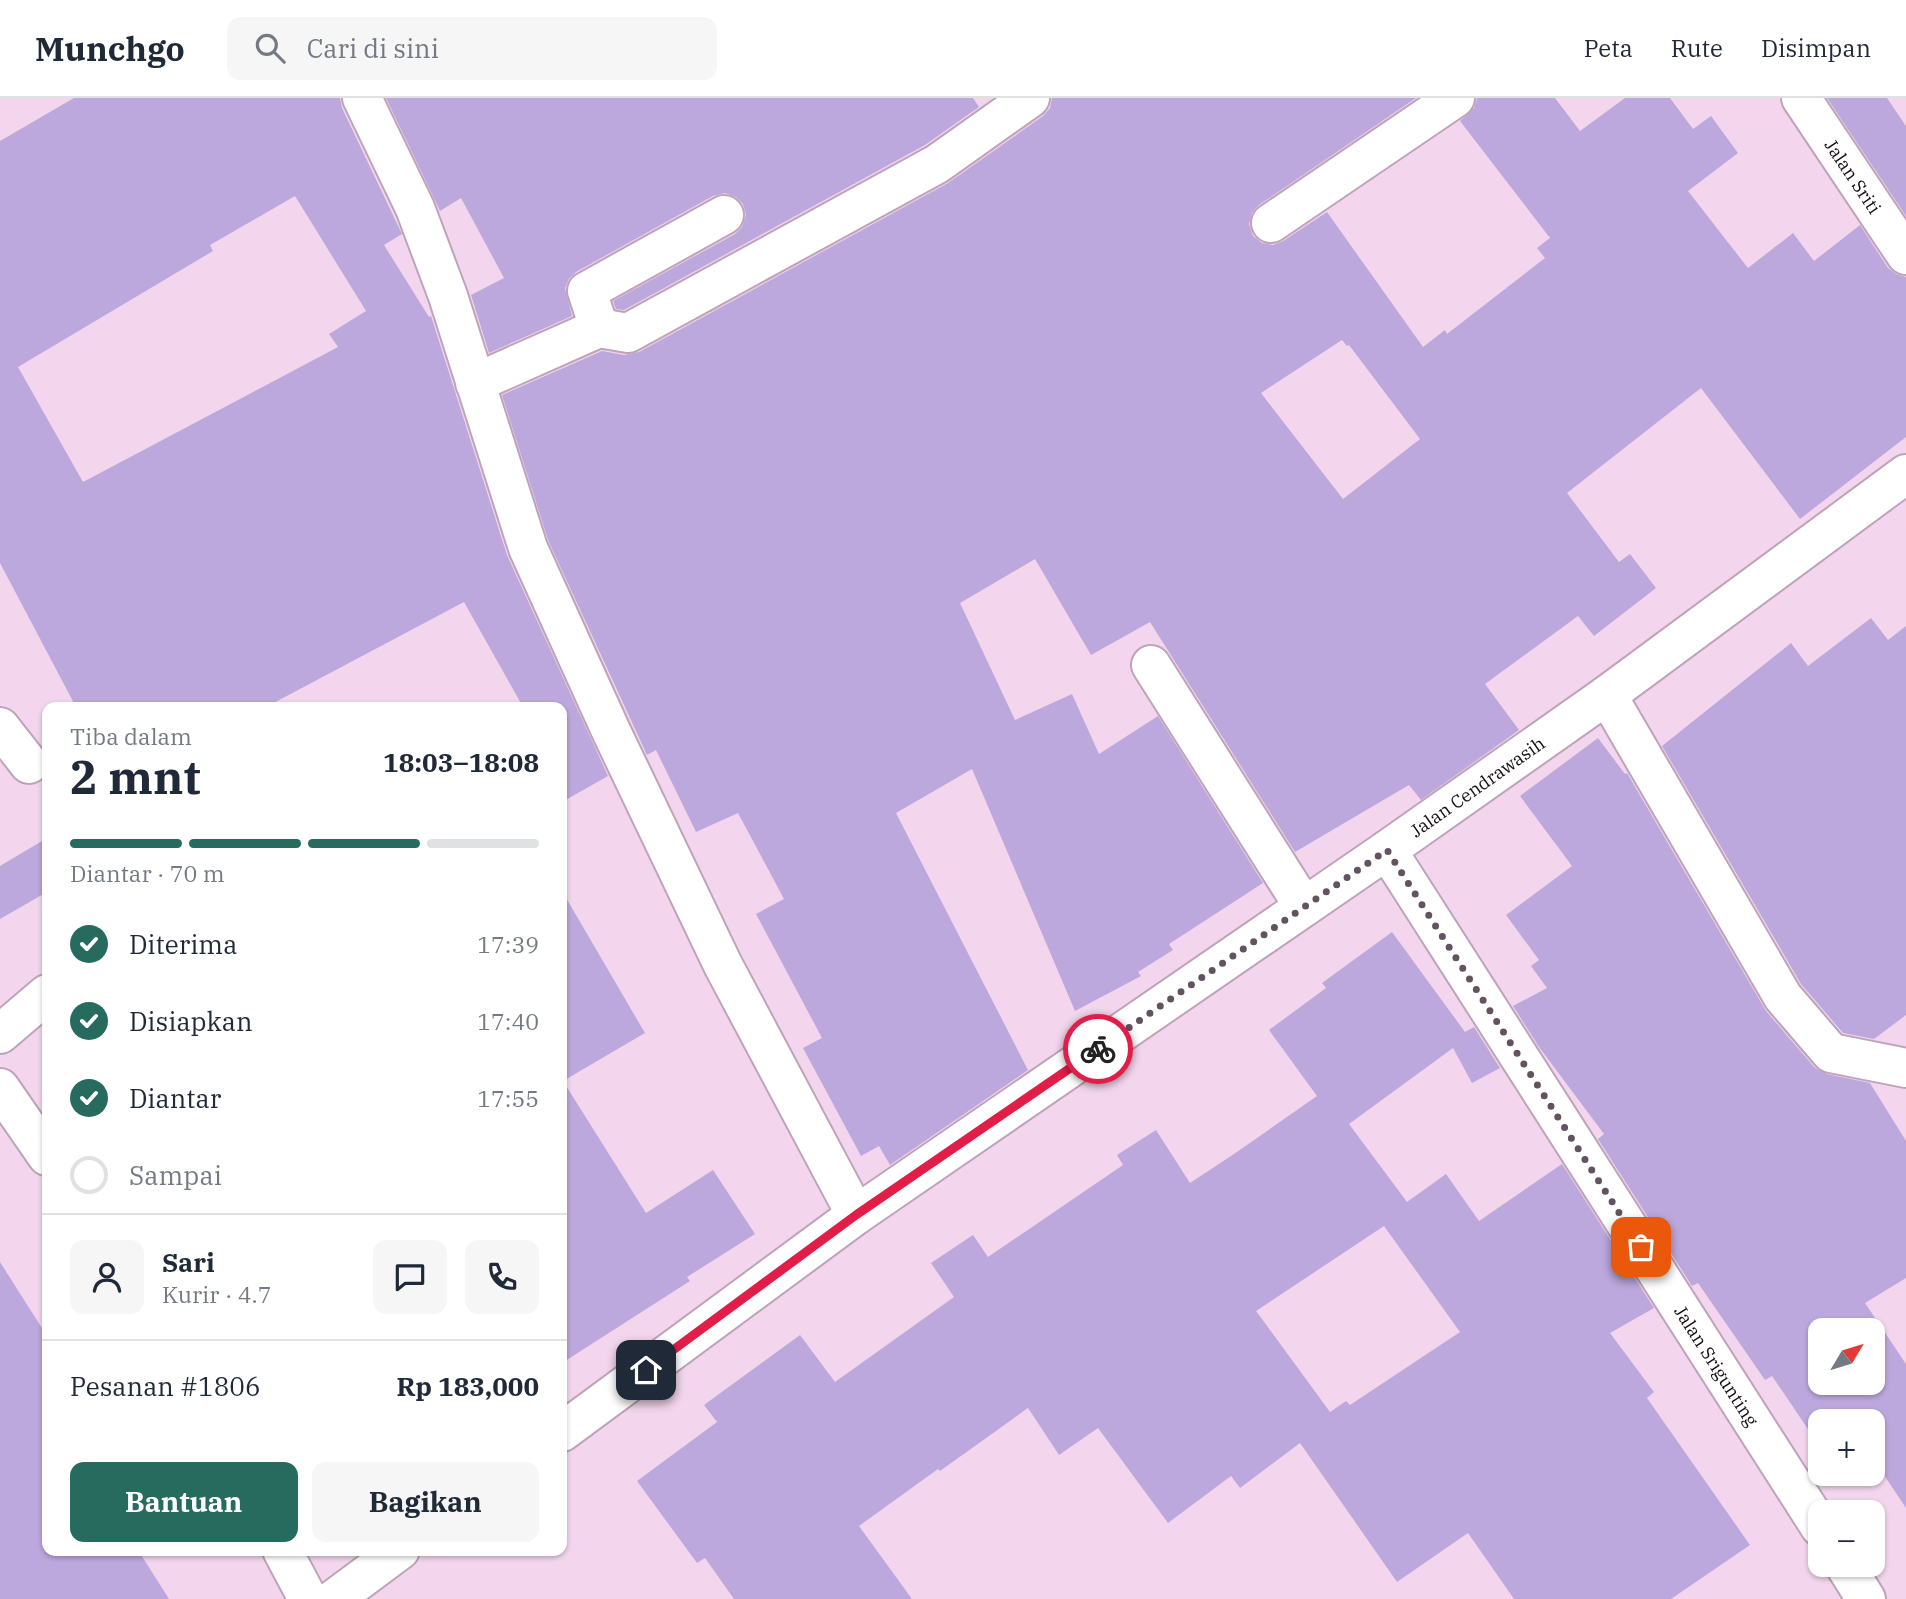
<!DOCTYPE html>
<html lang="id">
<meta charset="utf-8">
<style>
:root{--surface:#fff;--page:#f6f6f7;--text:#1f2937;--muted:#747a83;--line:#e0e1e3;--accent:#266b5e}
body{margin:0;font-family:"IBM Plex Serif",serif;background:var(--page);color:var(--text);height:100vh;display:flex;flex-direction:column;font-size:26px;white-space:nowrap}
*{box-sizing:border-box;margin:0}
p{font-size:23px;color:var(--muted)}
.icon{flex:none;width:38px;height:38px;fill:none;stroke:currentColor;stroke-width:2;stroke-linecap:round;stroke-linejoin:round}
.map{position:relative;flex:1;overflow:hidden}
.drawer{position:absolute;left:42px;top:604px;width:525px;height:854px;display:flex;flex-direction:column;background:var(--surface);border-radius:14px;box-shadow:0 2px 5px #0004}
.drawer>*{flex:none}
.needle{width:46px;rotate:52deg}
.tools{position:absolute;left:1808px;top:1220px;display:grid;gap:14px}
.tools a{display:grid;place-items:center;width:77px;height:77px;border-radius:14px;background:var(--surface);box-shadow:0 2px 5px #0004;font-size:35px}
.pin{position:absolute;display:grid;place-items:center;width:60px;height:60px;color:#fff;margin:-30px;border-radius:14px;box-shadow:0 4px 10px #0006}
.courier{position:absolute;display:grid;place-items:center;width:70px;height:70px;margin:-35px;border:5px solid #e11d48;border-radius:50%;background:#fff;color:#222;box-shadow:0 2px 9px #0007}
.headline em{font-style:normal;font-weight:800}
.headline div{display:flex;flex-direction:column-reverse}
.headline{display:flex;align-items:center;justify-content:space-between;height:119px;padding:0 28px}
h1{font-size:46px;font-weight:800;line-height:52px}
.bar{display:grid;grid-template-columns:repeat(4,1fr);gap:10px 7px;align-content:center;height:84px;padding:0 28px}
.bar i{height:9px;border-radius:5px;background:var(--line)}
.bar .selected{background:var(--accent)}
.bar p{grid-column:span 4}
.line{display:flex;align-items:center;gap:18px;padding:0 28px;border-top:2px solid var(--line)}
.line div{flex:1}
.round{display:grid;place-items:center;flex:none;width:74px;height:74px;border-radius:14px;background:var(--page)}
ol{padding:0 28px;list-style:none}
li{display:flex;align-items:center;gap:21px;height:77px}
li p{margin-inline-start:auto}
li .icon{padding:7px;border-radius:50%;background:var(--accent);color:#fff;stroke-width:4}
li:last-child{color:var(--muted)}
li i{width:38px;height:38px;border:4px solid var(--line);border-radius:50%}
.button{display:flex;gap:14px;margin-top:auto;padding:14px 28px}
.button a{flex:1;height:80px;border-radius:14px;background:var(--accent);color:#fff;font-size:28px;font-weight:800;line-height:80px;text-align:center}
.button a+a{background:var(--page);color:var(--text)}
header{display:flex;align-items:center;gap:42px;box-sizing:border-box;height:98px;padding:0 35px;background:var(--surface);border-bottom:2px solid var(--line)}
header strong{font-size:33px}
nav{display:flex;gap:38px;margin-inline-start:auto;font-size:24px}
.search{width:490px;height:63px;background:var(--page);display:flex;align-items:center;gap:18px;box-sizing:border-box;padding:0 24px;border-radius:14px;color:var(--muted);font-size:26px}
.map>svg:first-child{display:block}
.building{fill:#bca8dd;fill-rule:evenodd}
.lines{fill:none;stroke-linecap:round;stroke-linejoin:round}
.minor-casing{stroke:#bea3b9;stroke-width:42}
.highway-casing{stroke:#bea3b9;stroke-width:42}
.minor{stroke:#fff;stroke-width:38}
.highway{stroke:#fff;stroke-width:38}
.done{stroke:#635360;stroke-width:7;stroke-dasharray:0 12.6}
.route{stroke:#e11d48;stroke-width:9}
.labels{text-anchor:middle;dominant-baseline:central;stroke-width:5;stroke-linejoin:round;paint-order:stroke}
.street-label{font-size:18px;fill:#160d14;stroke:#f3d6ed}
</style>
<header>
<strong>Munchgo</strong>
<div class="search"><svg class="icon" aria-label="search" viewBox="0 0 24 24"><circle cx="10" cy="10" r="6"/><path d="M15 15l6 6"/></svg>Cari di sini</div>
<nav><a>Peta</a><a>Rute</a><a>Disimpan</a></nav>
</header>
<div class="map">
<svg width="1906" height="1501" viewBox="0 0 1906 1501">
<rect width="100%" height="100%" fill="#f3d6ed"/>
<g class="building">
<path d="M74,0H340L342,10L402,136L384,147L429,219L431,218L507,457L608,678L562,704V609H523L464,504L266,609H76L0,465V43ZM295,98L366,213L329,236L338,249L83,384L18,269L213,153L210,147Z"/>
<polygon points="386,0 973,0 979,9 925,47 624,212 616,211 613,203 735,136 742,129 746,117 743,106 736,99 725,95 713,98 576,174 569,181 565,190 572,218 489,255 471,197 504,180 461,100 440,113"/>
<path d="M1052,0H1416L1259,107L1252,115L1249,126L1253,138L1262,145L1273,147L1283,143L1327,114L1423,249L1445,232L1447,236L1545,160L1537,150L1550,140L1460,23L1474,10L1477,0H1555L1580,33L1625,0H1670L1693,31L1711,18L1738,55L1688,93L1748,170L1793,135L1814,163L1860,127L1888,170L1896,176L1906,179V339L1800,421L1701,290L1567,395L1619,464L1630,456L1656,490L1594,538L1578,518L1485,586L1519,632L1421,702L1409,687L1295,754L1150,524L1091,557L1035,461L960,505L1015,622L1072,596L1099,656L1158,618L1263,785L1169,846L1173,852L1138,874L1141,878L1075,913L972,671L896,715L1028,972L890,1067L879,1048L861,1058L803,950L822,940L756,816L784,801L738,715L696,734L656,652L647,657L548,442L502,297L602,253L624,257L639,254L948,85L1043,18L1050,10ZM1342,242L1347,248L1349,247L1420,341L1343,401L1261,295Z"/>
<polygon points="1827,0 1887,0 1906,28 1906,118"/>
<polygon points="1871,520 1888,542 1906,528 1906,917 1874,941 1843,935 1801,886 1662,648 1791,545 1808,568"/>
<path d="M1598,640L1625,676L1627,675L1766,913L1815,970L1827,976L1870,985L1906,1043V1180L1865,1205L1906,1266V1410L1872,1359V1323H1849L1844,1315L1832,1323H1820V1331L1812,1337L1772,1278L1765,1282L1698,1185L1692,1188L1598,1041L1604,1036L1539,949L1513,908L1547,890L1531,868L1539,862L1506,817L1572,768L1520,698ZM1820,1232H1872V1284H1820Z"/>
<polygon points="47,740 47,794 0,821 0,768"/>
<polygon points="562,793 645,935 563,983 646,1115 713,1072 755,1136 687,1179 690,1183 562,1265"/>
<path d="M1392,834L1465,934L1474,929L1500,970L1472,985L1453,950L1349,1026L1407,1104L1446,1076L1479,1123L1562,1066L1654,1210L1610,1235L1654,1294L1647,1300L1750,1447L1671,1501H1514L1468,1435L1397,1484L1300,1345L1240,1390L1231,1378L1168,1425L1098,1330L1059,1357L1028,1310L940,1373L938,1371L859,1428L912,1501H734L705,1460L697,1465L637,1383L717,1324L704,1307L800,1237L835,1284L954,1199L931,1165L973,1137L988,1159L1123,1067L1117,1057L1156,1032L1190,1085L1234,1056L1317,998L1269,932L1326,890L1322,885ZM1384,1128L1460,1234L1350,1307L1346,1303L1330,1314L1256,1213Z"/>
<polygon points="0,1164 47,1238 47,1452 138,1452 169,1501 0,1501"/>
</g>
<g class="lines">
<g class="minor-casing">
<g id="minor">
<polyline points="362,0 415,110 448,198 528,450 611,633 723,867 856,1117"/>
<path id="s1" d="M1801,0L1906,157"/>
<polyline points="1271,125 1455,0"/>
<polyline points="599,230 628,235 937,66 1030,0"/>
<polyline points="475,285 599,230 587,193 724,117"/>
<polyline points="1151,567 1304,809"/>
<polyline points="1607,597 1783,899 1831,955 1906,970"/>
<polyline points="0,629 29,666"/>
<path id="s2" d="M1387,752L1820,1429"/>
<polyline points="0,936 47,896"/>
<path id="s3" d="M562,1334L856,1117L1387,752L1607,597L1906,376"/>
<polyline points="1844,1466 1866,1501"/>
<polyline points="334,1501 400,1452"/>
</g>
</g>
<g class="highway-casing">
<g id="highway">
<polyline points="0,990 47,1058"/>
<polyline points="282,1452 308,1501"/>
</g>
</g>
<use href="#minor" class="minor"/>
<use href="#highway" class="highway"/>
</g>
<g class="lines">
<polyline class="done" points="1098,951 1387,752 1641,1149"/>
<polyline class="route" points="646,1272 856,1117 1098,951"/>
</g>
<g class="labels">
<g class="street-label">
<text stroke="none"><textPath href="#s1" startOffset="94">Jalan Sriti</textPath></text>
<text stroke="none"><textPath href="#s3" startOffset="1120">Jalan Cendrawasih</textPath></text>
<text stroke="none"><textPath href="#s2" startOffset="612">Jalan Srigunting</textPath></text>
</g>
</g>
</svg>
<div class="tools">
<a><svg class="needle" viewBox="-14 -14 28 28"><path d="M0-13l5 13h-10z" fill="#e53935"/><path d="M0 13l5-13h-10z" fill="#747a83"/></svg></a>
<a>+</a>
<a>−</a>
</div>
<div class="pin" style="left:1641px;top:1149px;background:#ea580c"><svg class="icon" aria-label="bag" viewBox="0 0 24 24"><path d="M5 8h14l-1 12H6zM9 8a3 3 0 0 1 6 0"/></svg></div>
<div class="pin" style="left:646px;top:1272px;background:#1f2937"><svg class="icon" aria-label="home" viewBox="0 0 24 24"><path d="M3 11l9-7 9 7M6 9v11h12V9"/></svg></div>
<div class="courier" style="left:1098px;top:951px"><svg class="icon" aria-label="bike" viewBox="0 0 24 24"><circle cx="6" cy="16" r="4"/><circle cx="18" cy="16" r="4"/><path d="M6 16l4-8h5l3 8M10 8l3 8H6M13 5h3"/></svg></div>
<section class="drawer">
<div class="headline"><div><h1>2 mnt</h1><p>Tiba dalam</p></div><em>18:03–18:08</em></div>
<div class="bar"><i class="selected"></i><i class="selected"></i><i class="selected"></i><i></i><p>Diantar · 70 m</p></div>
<ol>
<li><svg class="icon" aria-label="check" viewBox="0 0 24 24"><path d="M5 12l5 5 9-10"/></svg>Diterima<p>17:39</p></li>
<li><svg class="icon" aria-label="check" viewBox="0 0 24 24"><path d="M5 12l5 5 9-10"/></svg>Disiapkan<p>17:40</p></li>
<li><svg class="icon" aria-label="check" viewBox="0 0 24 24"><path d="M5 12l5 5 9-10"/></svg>Diantar<p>17:55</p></li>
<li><i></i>Sampai</li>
</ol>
<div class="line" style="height:126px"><a class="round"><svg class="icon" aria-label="person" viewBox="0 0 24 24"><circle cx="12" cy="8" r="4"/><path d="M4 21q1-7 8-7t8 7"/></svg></a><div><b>Sari</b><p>Kurir · 4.7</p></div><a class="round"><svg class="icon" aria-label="chat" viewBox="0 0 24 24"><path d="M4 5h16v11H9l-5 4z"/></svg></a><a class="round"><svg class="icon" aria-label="phone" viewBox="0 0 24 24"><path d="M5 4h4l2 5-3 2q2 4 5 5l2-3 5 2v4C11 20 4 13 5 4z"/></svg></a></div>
<div class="line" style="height:91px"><div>Pesanan #1806</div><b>Rp 183,000</b></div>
<div class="button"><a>Bantuan</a><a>Bagikan</a></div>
</section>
</div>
